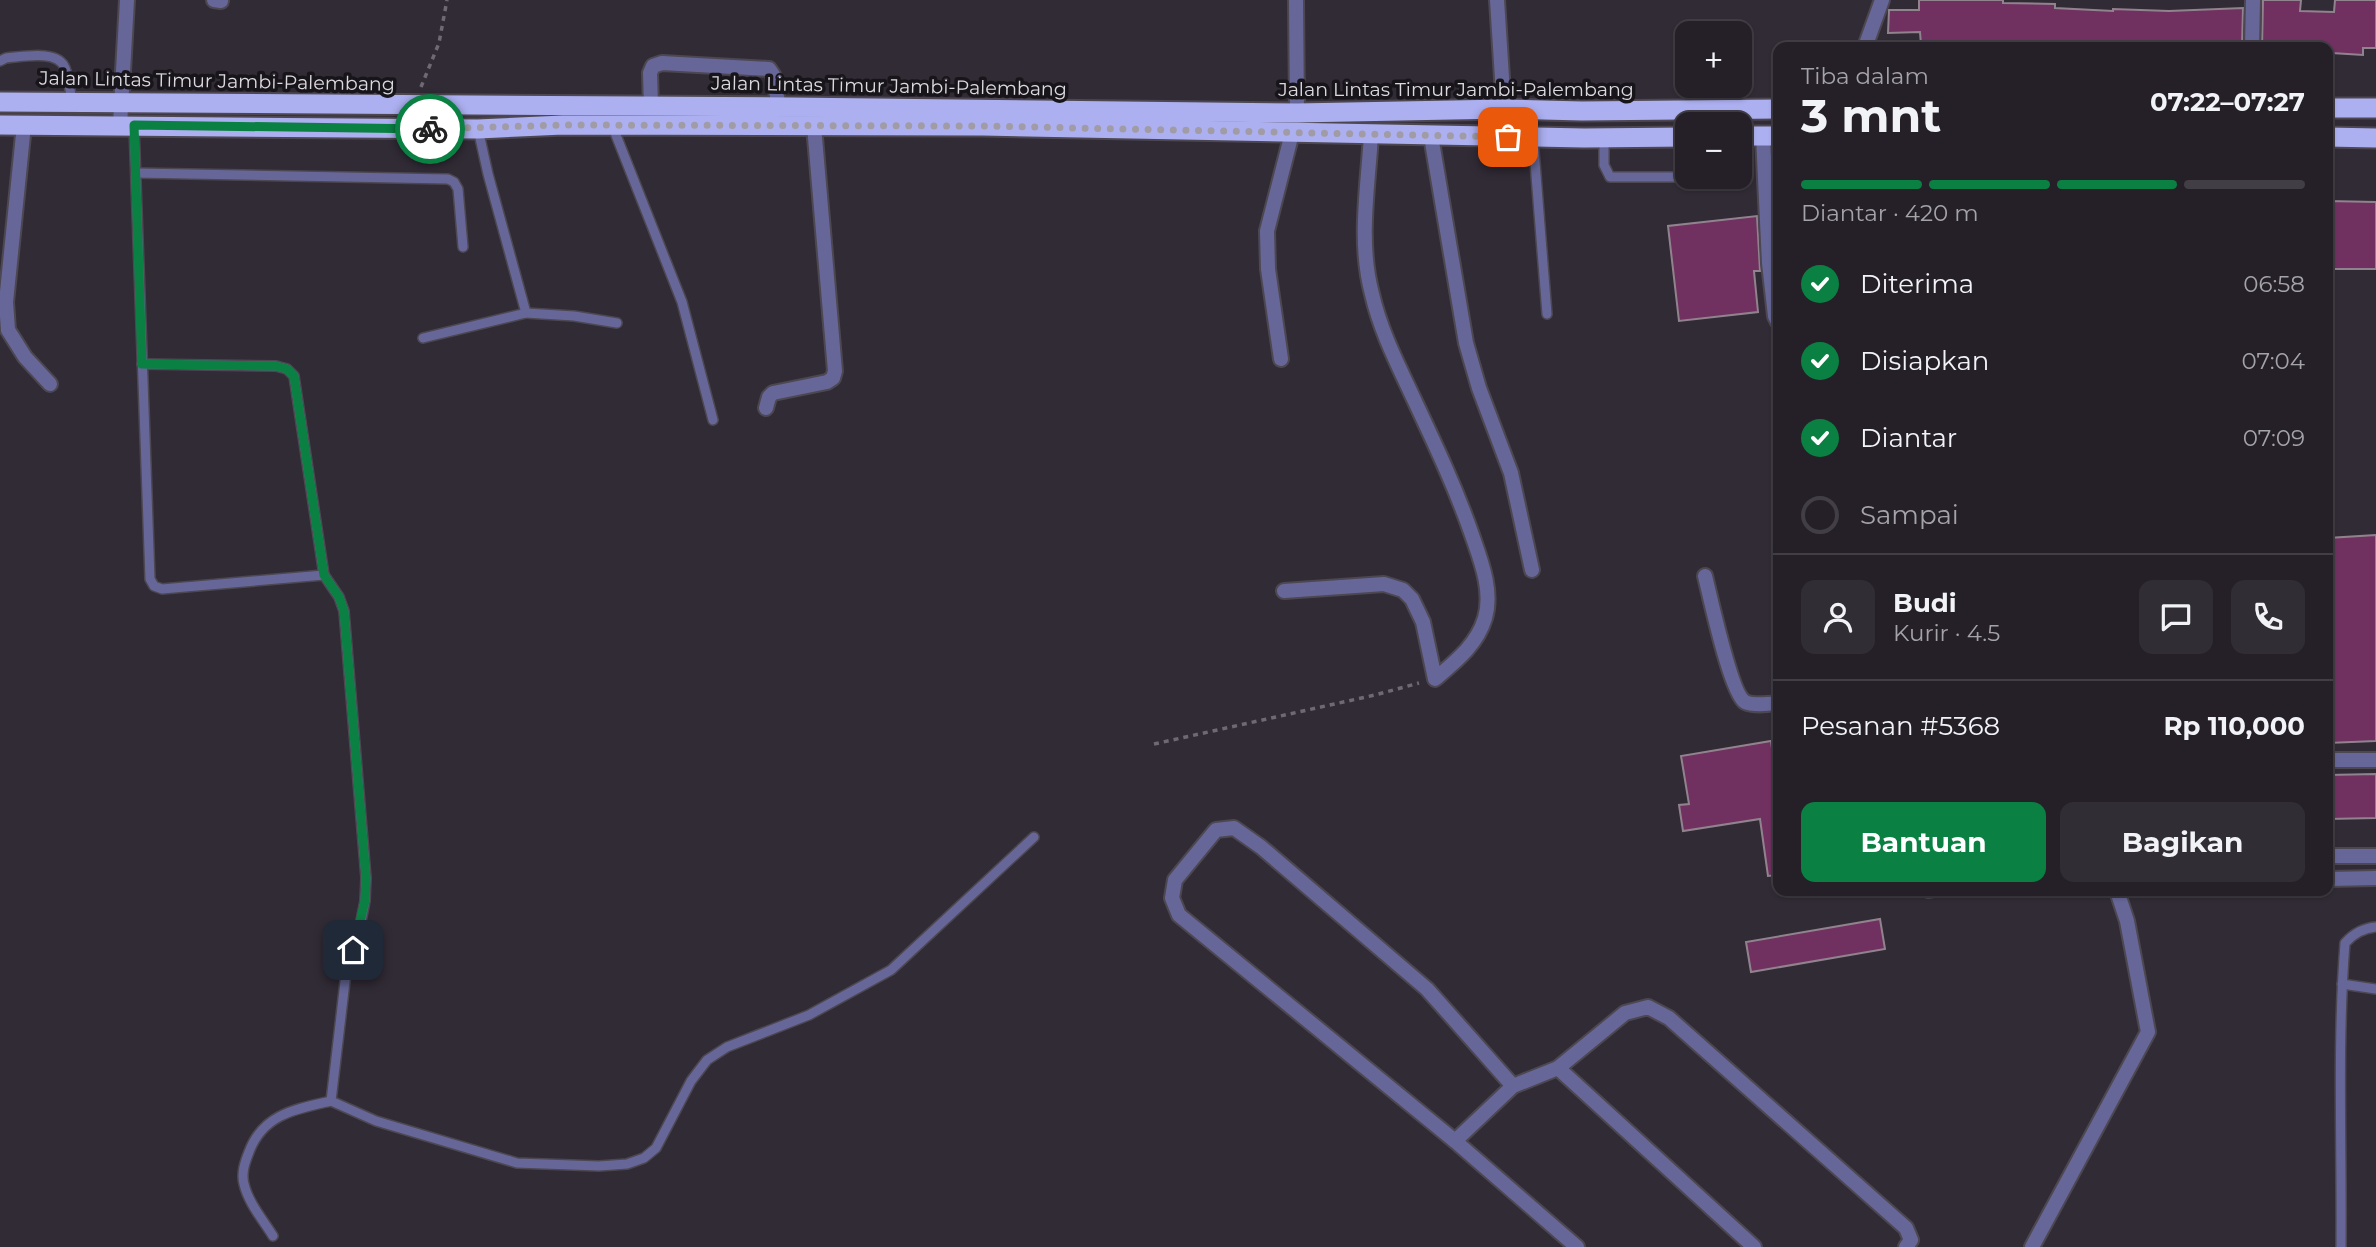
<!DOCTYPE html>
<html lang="id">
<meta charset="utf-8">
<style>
:root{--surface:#252028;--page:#312d34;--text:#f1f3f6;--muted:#a3a3a8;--line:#423e45;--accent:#0b8043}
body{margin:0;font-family:Montserrat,sans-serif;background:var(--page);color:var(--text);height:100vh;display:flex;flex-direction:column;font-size:26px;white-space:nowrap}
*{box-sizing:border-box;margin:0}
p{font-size:23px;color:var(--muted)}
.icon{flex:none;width:38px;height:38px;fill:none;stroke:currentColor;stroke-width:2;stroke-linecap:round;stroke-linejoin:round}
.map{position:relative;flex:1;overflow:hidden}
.drawer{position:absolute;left:1773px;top:42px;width:560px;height:854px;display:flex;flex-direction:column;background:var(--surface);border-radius:14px;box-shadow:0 2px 5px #0004,0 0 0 2px var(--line)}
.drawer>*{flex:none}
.controls{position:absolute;left:1675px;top:21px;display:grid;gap:14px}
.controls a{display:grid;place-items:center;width:77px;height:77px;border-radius:14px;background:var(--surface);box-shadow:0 2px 5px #0004,0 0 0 2px var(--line);font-size:35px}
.pin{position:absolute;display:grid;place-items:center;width:60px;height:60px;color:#fff;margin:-30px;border-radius:14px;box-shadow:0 4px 10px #0006}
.courier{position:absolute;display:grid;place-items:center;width:70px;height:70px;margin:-35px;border:5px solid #0b8043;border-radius:50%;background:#fff;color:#222;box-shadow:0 2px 9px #0007}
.overview em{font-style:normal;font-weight:700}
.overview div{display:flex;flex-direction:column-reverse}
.overview{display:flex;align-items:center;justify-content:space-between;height:119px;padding:0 28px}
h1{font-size:46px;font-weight:700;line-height:52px}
.bar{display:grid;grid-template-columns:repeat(4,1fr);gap:10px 7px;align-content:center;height:84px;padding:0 28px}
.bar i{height:9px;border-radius:5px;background:var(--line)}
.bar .active{background:var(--accent)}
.bar p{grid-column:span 4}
.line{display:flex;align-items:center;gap:18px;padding:0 28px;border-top:2px solid var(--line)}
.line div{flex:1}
.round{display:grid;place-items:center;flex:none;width:74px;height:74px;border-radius:14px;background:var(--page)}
ol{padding:0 28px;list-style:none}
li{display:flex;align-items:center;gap:21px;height:77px}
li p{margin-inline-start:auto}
li .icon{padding:7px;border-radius:50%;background:var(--accent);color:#fff;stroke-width:4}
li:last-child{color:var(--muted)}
li i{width:38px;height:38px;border:4px solid var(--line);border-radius:50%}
.button{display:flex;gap:14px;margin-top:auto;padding:14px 28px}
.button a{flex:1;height:80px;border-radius:14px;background:var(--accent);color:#fff;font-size:28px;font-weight:700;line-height:80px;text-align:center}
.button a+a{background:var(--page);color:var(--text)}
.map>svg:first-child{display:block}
.building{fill:#703161;stroke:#91838d;stroke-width:2}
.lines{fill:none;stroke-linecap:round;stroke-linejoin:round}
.service-casing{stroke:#4c4751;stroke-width:12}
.minor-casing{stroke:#4c4751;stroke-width:18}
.trunk-casing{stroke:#4c4751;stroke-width:23}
.path{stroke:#6e6972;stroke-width:3.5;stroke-dasharray:5 5;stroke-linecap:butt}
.service{stroke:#666798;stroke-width:9}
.minor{stroke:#666798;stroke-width:14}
.trunk{stroke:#adb0f0;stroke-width:19}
.done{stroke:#a09ba4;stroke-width:7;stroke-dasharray:0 12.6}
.route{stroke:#0b8043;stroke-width:9}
.labels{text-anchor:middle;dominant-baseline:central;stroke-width:7;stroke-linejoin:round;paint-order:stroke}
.street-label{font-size:19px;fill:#dcd8df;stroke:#18151a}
</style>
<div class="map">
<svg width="2376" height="1247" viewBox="0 0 2376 1247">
<rect width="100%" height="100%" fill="#312b36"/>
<g class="building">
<polygon points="1919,0 2003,0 2003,3 2055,4 2055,8 2113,11 2113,9 2169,11 2243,8 2242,47 1970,47 1969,43 1921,45 1920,32 1888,33 1889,10 1919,10"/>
<polygon points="2263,0 2301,0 2300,11 2334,12 2335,0 2376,0 2376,48 2363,48 2363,55 2332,53 2332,51 2328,50 2328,47 2262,47"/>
<polygon points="2328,201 2376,202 2376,269 2328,269"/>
<polygon points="1757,216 1760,271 1754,271 1758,312 1679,321 1668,226"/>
<polygon points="2376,535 2376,741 2328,743 2328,538"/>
<polygon points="1771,741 1778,792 1778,875 1768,876 1760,819 1683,831 1679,805 1689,804 1681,756"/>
<polygon points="2376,774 2376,818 2328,819 2328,775"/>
<polygon points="1880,919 1885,949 1751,972 1746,942"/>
</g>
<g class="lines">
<g class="service-casing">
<g id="service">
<path d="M0,61L6,58C22,57 58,49 65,68C69,78 70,91 72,102"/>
<polyline points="612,125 682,302 713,420"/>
<polyline points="134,126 150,579 154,586 162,589 324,575 339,597 344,611 366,878 365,901 360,926 346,973 331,1101 376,1121 517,1163 599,1166 627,1164 644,1158 656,1148 691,1081 707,1060 727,1047 809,1015 891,970 1034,837"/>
<polyline points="1533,137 1547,314"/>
<polyline points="1604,138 1604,165 1610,177 1707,177"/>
<polyline points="136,173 448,179 454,182 458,189 463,247"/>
<polyline points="526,313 574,316 617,323"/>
<polyline points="423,338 526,313 488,174 478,129"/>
<polyline points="142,364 276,366 287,369 294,376 324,575"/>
<polyline points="1928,893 1940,891"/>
<polyline points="2342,984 2376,989"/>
<path d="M273,1236C263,1220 248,1202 244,1184C241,1173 245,1162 249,1152C263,1114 296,1109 331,1101"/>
<path d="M2341,1247C2342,1146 2337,1044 2345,943C2354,933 2363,928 2376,927"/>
</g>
</g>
<g class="minor-casing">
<g id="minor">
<polyline points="214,0 221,1"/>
<polyline points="1296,0 1297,113"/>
<polyline points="1497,0 1504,109"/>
<polyline points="1865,47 1882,0"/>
<polyline points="2252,47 2253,0"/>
<polyline points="651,106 650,73 653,66 662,63 769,69 773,75 779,107"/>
<polyline points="24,125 6,302 8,330 25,357 50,384"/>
<polyline points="120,125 127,0"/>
<polyline points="1431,136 1466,343 1479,388 1511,473 1532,570"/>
<polyline points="1763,136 1769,263 1775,316 1778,322"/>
<polyline points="1281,359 1268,269 1267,231 1292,133"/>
<polyline points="766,408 769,397 773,393 827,382 833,378 835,371 814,126"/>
<path d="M1705,576C1710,596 1731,694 1745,702C1753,706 1769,704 1778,703"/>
<path d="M1284,591L1384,584L1403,590L1412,599L1423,622L1435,679C1455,662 1477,645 1485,618C1493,591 1481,561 1472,535C1455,486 1433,440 1411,393C1396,361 1380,329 1372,294C1358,242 1368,187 1371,135"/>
<polyline points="2328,760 2376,760"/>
<polyline points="2328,856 2376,856"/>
<polyline points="2328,879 2376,878"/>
<polyline points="1558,1068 1754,1247"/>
<polyline points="1513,1086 1427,989 1261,847 1234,828 1216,830 1175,880 1172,898 1179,915 1455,1141 1577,1247"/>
<polyline points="1455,1141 1513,1086 1558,1068 1625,1013 1648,1007 1669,1018 1906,1228 1911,1240 1906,1247"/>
<polyline points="2032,1247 2148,1032 2127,921 2117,891"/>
</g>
</g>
<g class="trunk-casing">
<g id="trunk">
<polyline points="0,102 791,107 1297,113 1504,109 1582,111 1778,109"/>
<polyline points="2328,108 2376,108"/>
<polyline points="0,125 478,129 563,125 983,126 1584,138 1687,137"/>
<polyline points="1740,136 1778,136"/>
<polyline points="2328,137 2376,138"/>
</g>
</g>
<g class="path">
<polyline points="421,87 439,43 447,0"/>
<polyline points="1154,744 1375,695 1419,683"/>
</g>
<use href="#service" class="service"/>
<use href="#minor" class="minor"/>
<use href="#trunk" class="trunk"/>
</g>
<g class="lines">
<polyline class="done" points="430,129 563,125 983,126 1508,137"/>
<polyline class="route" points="353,950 365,901 366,878 344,611 339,597 324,575 294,376 287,369 276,366 142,364 134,125 430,129"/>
</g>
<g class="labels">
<g class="street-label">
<text transform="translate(217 81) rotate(1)">Jalan Lintas Timur Jambi-Palembang</text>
<text transform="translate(889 86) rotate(1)">Jalan Lintas Timur Jambi-Palembang</text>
<text x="1456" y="89">Jalan Lintas Timur Jambi-Palembang</text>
</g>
</g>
</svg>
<div class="controls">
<a>+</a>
<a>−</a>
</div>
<div class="pin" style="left:1508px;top:137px;background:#ea580c"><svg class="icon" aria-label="bag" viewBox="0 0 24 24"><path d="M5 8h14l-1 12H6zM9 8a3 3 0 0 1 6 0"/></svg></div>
<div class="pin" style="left:353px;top:950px;background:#1f2937"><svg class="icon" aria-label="home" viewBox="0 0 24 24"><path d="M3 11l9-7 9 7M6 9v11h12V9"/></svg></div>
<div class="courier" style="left:430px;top:129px"><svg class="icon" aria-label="bike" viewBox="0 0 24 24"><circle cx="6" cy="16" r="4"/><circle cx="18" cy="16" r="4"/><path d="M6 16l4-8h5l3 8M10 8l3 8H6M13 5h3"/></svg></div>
<section class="drawer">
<div class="overview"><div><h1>3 mnt</h1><p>Tiba dalam</p></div><em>07:22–07:27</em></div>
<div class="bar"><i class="active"></i><i class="active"></i><i class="active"></i><i></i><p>Diantar · 420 m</p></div>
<ol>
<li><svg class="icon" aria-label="check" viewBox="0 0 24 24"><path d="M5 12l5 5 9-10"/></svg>Diterima<p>06:58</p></li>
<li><svg class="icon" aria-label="check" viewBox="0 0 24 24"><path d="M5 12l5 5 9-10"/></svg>Disiapkan<p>07:04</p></li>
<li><svg class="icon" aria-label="check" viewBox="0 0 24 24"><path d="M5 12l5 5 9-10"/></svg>Diantar<p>07:09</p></li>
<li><i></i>Sampai</li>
</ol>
<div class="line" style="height:126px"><a class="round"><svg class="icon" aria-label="person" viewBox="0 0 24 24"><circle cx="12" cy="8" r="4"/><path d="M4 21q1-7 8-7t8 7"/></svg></a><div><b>Budi</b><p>Kurir · 4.5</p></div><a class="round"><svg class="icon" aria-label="chat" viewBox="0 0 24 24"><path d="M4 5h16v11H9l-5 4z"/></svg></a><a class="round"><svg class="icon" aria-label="phone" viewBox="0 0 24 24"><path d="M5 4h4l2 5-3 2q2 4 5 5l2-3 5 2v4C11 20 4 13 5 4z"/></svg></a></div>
<div class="line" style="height:91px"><div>Pesanan #5368</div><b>Rp 110,000</b></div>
<div class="button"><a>Bantuan</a><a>Bagikan</a></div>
</section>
</div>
